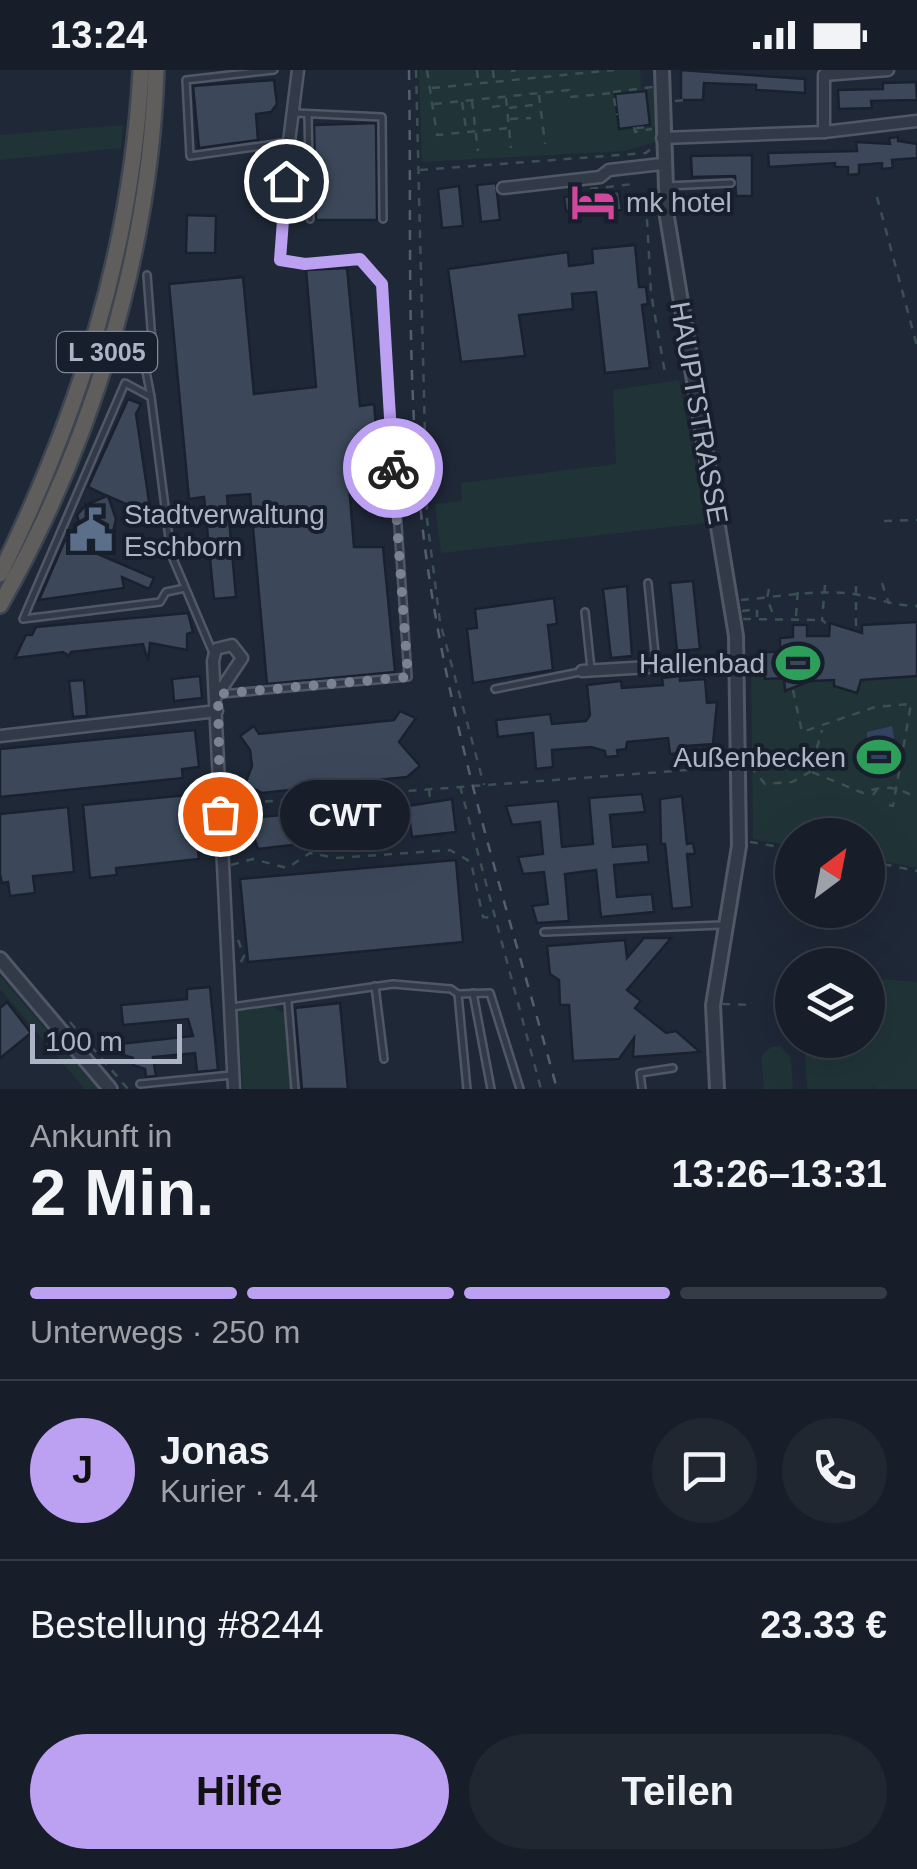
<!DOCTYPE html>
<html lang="de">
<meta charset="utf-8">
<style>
:root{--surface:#171e29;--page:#202731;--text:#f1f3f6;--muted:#9ea2a8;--line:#363c46;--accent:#bca0f2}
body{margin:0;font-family:Arial,sans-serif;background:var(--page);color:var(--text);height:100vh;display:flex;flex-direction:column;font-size:38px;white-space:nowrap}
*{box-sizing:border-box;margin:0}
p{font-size:32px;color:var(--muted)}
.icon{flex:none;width:55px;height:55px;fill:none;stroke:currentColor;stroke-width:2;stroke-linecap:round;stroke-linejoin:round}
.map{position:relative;height:1019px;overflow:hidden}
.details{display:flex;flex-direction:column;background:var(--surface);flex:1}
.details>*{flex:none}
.needle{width:65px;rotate:32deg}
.tools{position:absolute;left:775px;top:748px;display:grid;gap:20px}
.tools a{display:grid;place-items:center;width:110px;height:110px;border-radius:50%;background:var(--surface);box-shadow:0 10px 40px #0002,0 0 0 2px var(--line);font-size:50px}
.scale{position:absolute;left:30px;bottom:25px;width:152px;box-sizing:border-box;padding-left:10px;border:5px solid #acb4c5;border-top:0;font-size:28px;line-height:35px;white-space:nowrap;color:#acb4c5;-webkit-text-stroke:8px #181f2c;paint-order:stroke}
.pin{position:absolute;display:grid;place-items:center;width:85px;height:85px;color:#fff;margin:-42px;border:5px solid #fff;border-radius:50%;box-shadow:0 2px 10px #0007}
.courier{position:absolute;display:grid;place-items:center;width:100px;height:100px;margin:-50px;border:8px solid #bca0f2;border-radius:50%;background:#fff;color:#222;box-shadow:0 2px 12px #0007}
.bubble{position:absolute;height:70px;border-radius:35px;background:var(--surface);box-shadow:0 10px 40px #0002,0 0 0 2px var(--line);font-size:32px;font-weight:700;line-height:70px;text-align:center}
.overview em{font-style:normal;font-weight:700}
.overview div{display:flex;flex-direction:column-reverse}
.overview{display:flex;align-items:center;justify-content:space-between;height:170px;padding:0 30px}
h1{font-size:65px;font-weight:700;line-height:75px}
.bar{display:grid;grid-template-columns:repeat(4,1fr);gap:15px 10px;align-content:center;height:120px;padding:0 30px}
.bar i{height:12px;border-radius:8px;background:var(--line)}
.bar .selected{background:var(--accent)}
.bar p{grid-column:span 4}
.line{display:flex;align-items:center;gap:25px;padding:0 30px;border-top:2px solid var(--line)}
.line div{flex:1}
.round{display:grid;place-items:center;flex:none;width:105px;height:105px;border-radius:52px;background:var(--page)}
.action{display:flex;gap:20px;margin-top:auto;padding:20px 30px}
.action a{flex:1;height:115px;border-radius:60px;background:var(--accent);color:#111;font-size:40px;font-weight:700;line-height:115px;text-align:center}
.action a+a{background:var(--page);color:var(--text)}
.status{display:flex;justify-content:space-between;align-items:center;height:70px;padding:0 50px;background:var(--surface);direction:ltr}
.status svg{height:28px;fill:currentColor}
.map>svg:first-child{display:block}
.green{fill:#203438}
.water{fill:#31435f}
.building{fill:#3c485a;stroke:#1a212e;stroke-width:2.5}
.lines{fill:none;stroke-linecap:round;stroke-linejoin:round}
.service-casing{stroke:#505766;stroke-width:10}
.minor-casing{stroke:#505766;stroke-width:15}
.tertiary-casing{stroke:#505766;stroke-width:18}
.trunk-casing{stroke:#3d4452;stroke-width:20}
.path{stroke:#3b5053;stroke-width:2.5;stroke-dasharray:8 8;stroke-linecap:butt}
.service{stroke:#323a48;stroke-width:5}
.minor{stroke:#323a48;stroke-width:10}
.tertiary{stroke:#323a48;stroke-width:12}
.trunk{stroke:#5f5e5c;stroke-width:15}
.rail{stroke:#545e6f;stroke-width:2.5;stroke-dasharray:10 10;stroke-linecap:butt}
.done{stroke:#7b8393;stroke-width:10;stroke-dasharray:0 18}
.route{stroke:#bca0f2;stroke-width:12}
.labels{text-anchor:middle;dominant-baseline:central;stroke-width:8;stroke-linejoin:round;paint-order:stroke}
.shield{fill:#181f2c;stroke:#808797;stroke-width:2.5}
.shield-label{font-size:25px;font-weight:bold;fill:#acb4c5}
.poi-label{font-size:28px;fill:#acb4c5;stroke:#181f2c;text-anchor:start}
.street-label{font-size:28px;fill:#acb4c5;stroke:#181f2c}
</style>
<div class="status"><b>13:24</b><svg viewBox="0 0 49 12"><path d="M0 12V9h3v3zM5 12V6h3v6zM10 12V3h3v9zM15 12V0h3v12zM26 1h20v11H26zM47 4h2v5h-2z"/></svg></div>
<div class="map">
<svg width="917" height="1019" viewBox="0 0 917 1019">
<rect width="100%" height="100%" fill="#1f2837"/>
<g class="green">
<polygon points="419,0 640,0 641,19 654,19 655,72 625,81 422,92"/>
<polygon points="123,55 121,78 0,90 0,65"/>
<polygon points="679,310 706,453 441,483 435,434 462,431 461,413 616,394 613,320"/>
<polygon points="751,589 764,589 765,608 784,608 785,621 810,611 834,610 834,616 856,622 856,615 861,614 860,596 872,609 917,606 917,798 868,788 868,765 792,765 792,776 753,769"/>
<polygon points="0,906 98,1019 85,1019 0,919"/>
<polygon points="868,908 917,912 917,1019 875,1019 874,1013 873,1019 807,1019 804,970 868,970"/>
<polygon points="272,937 285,944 292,1019 243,1019 237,941"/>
<polygon points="780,976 791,988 793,1019 764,1019 761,986 771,977"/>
</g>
<polygon class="water" points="892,656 898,695 861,697 859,678 879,677 883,672 867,671 867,662"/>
<g class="building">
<polygon points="681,0 805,9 805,23 756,20 756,15 704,13 703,30 681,30"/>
<polygon points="274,10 277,34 271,42 256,44 258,70 199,78 193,16"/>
<polygon points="916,12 917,30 871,31 872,38 839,39 838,20 883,19 883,13"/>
<polygon points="646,21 650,55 619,59 615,24"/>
<polygon points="376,53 377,150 316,150 314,55"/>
<polygon points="898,67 898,71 917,74 917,88 892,90 893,98 882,99 882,93 859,95 859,104 848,105 848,97 835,97 835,93 769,97 768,83 857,81 856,72 890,74 889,68"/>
<polygon points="752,85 752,126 736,126 735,106 692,107 691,86"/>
<polygon points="496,113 500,150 481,152 477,115"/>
<polygon points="459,116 463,156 442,158 438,119"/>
<polygon points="619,121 622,140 602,142 601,136 566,141 564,127"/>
<polygon points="187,145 216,146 215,183 186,183"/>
<polygon points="635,175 639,217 646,217 648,234 642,235 650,298 605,303 596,222 572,224 573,239 519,245 525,286 461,292 448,199 568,182 569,196 593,193 592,179"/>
<polygon points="347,198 360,336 374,334 381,412 349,414 354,477 383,477 395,602 267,614 250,424 227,426 236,527 214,529 204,427 189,429 169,214 243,207 254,324 316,317 306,200"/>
<polygon points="128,329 141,334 136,344 151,445 108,426 116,449 113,462 103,470 85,474 77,445 86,435 107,426 88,417"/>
<polygon points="65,470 154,508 149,519 122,507 124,518 39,530"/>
<polygon points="693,511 700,579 677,581 670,513"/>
<polygon points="627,516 632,586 611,588 603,519"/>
<polygon points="554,528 557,554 548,555 553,600 473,613 467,559 477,558 475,539"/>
<polygon points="188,543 193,562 187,564 187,580 150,573 148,591 143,574 71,582 69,586 63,582 15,588 26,565 32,565 36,557"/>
<polygon points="917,552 917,606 861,610 857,623 834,616 834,610 810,611 785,621 784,608 765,609 764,582 780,582 780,568 793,567 793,555 807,555 807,566 829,566 830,553 862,563 862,555"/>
<polygon points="200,606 202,628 174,631 172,609"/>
<polygon points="680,606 680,611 705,609 707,633 717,632 713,674 687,676 687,683 670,684 668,668 627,672 626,679 617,680 618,686 606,687 605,681 591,677 552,680 553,697 536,699 533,663 498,667 496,650 550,644 552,654 586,651 590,645 587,615 621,611 622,618 663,615 662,608"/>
<polygon points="84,610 87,646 73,647 69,611"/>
<polygon points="400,641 416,648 399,672 420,696 407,707 338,714 333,724 326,716 262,723 245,714 252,696 250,680 240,666 254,656 259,664 394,650"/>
<polygon points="195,660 199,697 182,699 183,708 0,727 0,679"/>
<polygon points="198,724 203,772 197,773 199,789 116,798 117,805 90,808 83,735"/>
<polygon points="642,724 645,742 610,745 613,777 647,774 649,792 614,795 617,827 652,824 654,842 601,847 596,800 565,804 569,851 537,853 532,836 548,834 544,802 523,804 518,787 543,784 540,752 512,755 506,736 558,731 562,777 593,774 589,728"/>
<polygon points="682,726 687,774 693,773 695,784 687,784 692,837 672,839 665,774 661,774 660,729"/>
<polygon points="452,729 456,762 412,767 409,746 385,748 378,765 258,779 247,748 316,742 326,749"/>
<polygon points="68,737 74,802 33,806 35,823 10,826 8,812 2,813 0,804 0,744"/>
<polygon points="456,790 463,872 248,892 240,809"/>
<polygon points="644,868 671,868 627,920 641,931 635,938 666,963 676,961 700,982 633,987 634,968 619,989 573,991 569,935 560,935 559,910 550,904 547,876 625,870 627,888"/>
<polygon points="210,917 218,1000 197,1002 195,983 153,987 156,1006 146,1007 145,999 133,995 133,988 120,984 119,974 193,966 188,949 123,955 121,935 187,929 187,919"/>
<polygon points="7,932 31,963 0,988 0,938"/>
<polygon points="340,933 348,1019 302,1019 295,938"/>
</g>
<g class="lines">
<g class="service-casing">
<g id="service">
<polyline points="296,43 382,47 383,149"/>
<polyline points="308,44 310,149"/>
<polyline points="667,116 731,113"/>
<polyline points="147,205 153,284 145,296 151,327"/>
<polyline points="648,513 656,594"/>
<polyline points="185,518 166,522 160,532 23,549 125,313 151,327 171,484 213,583"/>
<polyline points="585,542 591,599"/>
<polyline points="495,619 580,602"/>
<polyline points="222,624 408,607 382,214 360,189 305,194 280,189 289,72 190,86 186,10 274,0"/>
<polyline points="544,862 722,855"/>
<polyline points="375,916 384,989"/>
<polyline points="473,923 491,1019"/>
<polyline points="458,924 490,923 520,1019"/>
<polyline points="288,932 295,1019"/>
<polyline points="232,937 393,914 451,919 458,924 467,1019"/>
<polyline points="140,1014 232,1005"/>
<polyline points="642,1019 640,1003 673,998"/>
</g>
</g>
<g class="minor-casing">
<g id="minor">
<polyline points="824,62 824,5 888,0"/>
<polyline points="662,68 824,62 917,51"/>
<polyline points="289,72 298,0"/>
<polyline points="503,118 600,107 609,100 662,94"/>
<polyline points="582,601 735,592"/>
<polyline points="218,624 242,588 232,575 216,579 213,591 234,1019"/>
<polyline points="0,666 217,641"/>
</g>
</g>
<g class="tertiary-casing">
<g id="tertiary">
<polyline points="662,0 667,147 736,566 739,776 713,935 717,1019"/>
<polyline points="0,889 110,1019"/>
</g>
</g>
<g class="trunk-casing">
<g id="trunk">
<path d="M0,504C79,344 132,179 141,0"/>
<path d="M0,535C91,375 150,185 156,0"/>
</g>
</g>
<g class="path">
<polyline points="416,0 427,449 440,552 484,715"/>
<polyline points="427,0 437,65 509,58"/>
<polyline points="477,0 478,13"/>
<polyline points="493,0 494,13"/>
<polyline points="511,1 516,0"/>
<polyline points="432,18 614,0"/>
<polyline points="613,22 653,17"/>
<polyline points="539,25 545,74"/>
<polyline points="506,28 511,78"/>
<polyline points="472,31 478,81"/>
<polyline points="675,31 685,30"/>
<polyline points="462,32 466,59"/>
<polyline points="434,34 569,20 569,27 613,23 617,45"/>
<polyline points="492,37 506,35"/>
<polyline points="509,38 533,35"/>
<polyline points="510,49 531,48"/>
<polyline points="634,57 635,62 652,59"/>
<polyline points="636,58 652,57"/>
<polyline points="420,100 646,83 654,76"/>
<polyline points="590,119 633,114"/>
<polyline points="877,127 917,276"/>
<polyline points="647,149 651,223 665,303"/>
<polyline points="884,451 917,450"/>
<polyline points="882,513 889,534"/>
<polyline points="825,515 822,550 829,556"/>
<polyline points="856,516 856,564"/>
<polyline points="769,519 767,528 774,547"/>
<path d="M741,530C777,527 818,519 854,524C876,528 894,536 917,536"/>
<polyline points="742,541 757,539 757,547"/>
<polyline points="796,546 798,518"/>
<polyline points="743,549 822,550"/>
<polyline points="793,620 802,662 875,637 911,634 893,736 889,735"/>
<polyline points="750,696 765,714 792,712 810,702 822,660"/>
<path d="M812,702L863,723C884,714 897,717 917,728"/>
<polyline points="460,716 541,1019"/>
<polyline points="429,719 430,731"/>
<polyline points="333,721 336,747"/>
<polyline points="873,725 878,718"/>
<polyline points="233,734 728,697"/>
<polyline points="284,740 335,736"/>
<polyline points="750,772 792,779"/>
<polyline points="868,791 917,801"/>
<polyline points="231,795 253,789 287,798 310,783 336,788 450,780 471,792 483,847 496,848"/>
<polyline points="238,870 244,886 240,894"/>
<polyline points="722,934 751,935"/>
<polyline points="70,952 128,1019"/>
</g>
<use href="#service" class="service"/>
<use href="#minor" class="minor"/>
<use href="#tertiary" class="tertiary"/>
<use href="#trunk" class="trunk"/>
<path class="rail" d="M409,0C412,165 404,343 429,506C455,680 511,850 557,1019"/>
</g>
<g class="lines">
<polyline class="done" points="220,744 218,624 408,607 393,398"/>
<polyline class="route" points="286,111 280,190 305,194 360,189 382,214 393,398"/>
</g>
<defs>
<g id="hotel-bare" transform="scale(3.45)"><path d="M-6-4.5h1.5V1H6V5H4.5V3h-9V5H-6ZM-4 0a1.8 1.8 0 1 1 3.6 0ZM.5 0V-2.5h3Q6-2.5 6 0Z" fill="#d1479c" stroke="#181f2c" stroke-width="2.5" paint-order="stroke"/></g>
<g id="civic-bare" transform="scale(3.45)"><path d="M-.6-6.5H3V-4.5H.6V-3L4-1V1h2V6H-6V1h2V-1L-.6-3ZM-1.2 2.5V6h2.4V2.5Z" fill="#5c6f8a" stroke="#181f2c" stroke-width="2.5" paint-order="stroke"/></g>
<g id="stadium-bare" transform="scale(3.45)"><path d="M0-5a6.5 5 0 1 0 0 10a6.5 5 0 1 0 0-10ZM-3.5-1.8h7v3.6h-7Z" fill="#2e9e5b" stroke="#181f2c" stroke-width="2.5" paint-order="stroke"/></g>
</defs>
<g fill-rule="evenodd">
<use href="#hotel-bare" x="593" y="132"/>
<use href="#civic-bare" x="91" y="460"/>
<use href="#stadium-bare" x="798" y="593"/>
<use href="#stadium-bare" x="879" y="687"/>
</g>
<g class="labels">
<rect class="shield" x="57" y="262" width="100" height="40" rx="8"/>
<g class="shield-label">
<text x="107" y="282">L 3005</text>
</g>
<g class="poi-label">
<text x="626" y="132">mk hotel</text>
<text x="124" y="444">Stadtverwaltung<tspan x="124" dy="32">Eschborn</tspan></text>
<text x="765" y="593" text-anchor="end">Hallenbad</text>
<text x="846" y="687" text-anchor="end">Außenbecken</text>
</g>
<g class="street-label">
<text transform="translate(699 343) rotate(80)">HAUPTSTRASSE</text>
</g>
</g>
</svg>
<div class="tools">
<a><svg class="needle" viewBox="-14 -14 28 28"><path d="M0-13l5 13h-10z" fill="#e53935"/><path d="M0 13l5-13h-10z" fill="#9ea2a8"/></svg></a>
<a><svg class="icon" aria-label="layers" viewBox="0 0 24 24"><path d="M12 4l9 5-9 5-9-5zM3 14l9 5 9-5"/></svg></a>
</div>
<div class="scale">100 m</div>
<div class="pin" style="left:220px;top:744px;background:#ea580c"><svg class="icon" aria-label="bag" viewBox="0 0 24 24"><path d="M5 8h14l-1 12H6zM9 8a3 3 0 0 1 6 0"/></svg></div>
<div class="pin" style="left:286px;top:111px;background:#1f2937"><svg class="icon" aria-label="home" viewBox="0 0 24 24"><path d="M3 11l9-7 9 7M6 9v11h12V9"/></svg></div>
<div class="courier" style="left:393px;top:398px"><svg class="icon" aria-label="bike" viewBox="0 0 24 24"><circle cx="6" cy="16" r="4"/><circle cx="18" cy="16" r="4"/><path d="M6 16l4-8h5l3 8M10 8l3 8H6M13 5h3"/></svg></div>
<div class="bubble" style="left:280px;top:710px;width:130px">CWT</div>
</div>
<section class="details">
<div class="overview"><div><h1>2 Min.</h1><p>Ankunft in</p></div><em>13:26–13:31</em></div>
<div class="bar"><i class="selected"></i><i class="selected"></i><i class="selected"></i><i></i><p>Unterwegs · 250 m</p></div>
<div class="line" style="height:180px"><b class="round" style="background:var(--accent);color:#111">J</b><div><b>Jonas</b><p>Kurier · 4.4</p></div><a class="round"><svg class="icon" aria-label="chat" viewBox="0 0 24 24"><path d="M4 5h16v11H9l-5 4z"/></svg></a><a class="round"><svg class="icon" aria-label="phone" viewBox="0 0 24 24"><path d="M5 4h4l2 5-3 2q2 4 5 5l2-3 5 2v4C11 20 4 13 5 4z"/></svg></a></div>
<div class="line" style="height:130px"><div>Bestellung #8244</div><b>23.33 €</b></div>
<div class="action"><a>Hilfe</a><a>Teilen</a></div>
</section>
